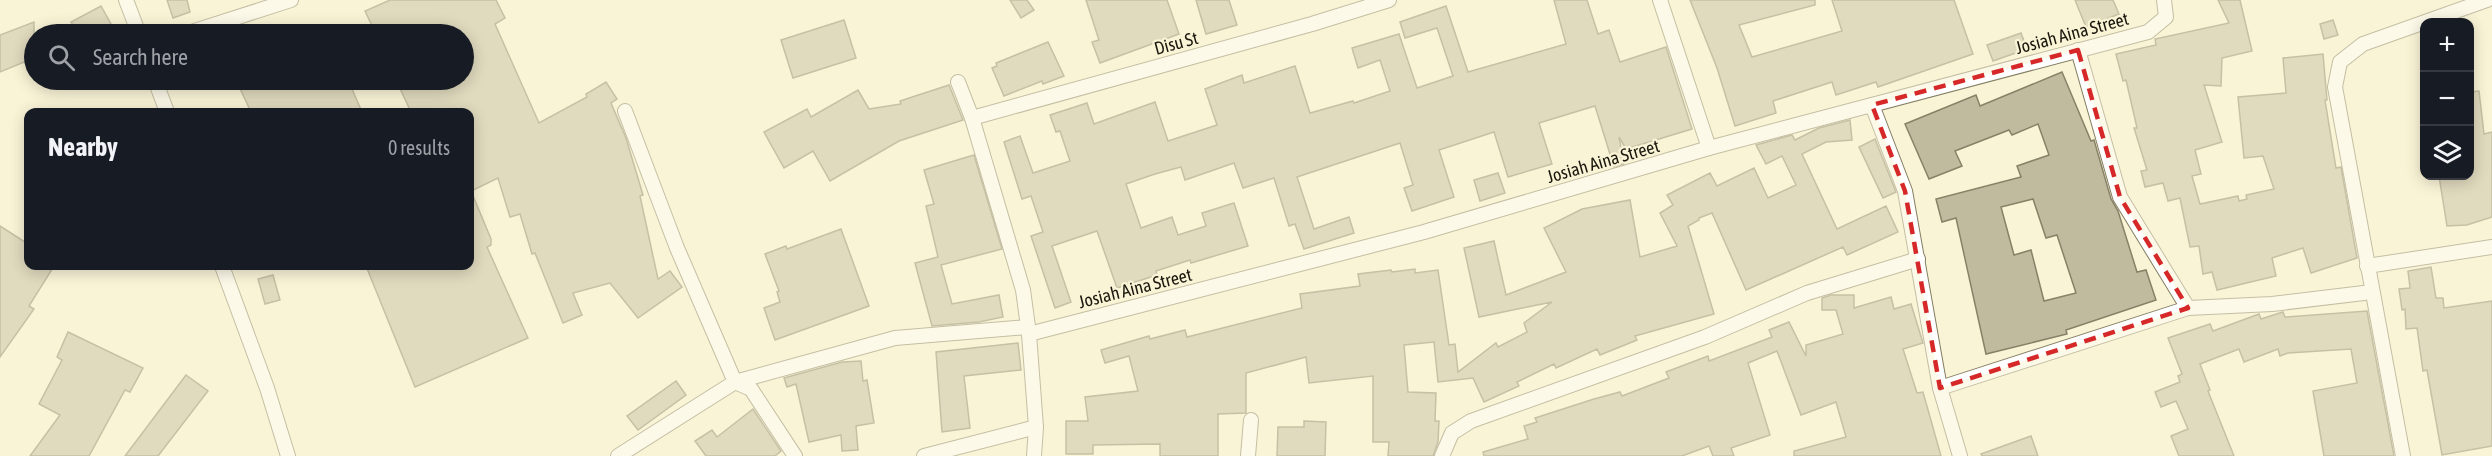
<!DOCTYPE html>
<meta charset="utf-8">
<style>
:root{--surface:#171b24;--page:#20242c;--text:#f1f3f6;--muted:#9ea1a6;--line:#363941}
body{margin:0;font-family:"Asap Condensed",sans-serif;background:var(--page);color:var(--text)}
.controls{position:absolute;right:18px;top:18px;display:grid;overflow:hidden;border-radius:12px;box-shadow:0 3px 15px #0003}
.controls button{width:54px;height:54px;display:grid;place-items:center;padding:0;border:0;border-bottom:2px solid var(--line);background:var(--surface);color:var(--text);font:30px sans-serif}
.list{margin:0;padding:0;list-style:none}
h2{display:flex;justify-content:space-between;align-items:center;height:78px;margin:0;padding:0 24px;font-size:26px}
h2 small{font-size:20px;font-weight:400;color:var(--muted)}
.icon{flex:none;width:33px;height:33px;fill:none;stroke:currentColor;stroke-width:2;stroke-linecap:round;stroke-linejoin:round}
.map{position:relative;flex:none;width:2492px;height:456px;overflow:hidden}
.search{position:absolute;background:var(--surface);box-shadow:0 3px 15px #0003;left:24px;top:24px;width:450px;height:66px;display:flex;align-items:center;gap:15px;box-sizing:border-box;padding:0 21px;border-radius:33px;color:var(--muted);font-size:22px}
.panel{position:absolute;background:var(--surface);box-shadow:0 3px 15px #0003;left:24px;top:108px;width:450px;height:162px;border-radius:12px}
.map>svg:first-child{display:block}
</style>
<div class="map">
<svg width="2492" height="456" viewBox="0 0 2492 456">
<rect width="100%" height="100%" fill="#faf4d7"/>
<g fill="#c0bb9f" stroke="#878267" stroke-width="1.5" fill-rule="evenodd">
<polygon points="167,0 187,0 190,12 173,18"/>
<polygon points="390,0 496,0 505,18 495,24 539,123 587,97 586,94 606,82 617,99 611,103 626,138 643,195 640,196 658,279 670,271 682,287 638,318 610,283 573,293 582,315 563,323 535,253 532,254 520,214 510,217 498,178 471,191 491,239 491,245 487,247 528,338 415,387 366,266 470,266 470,112 411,112 396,80 464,80 464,34 376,34 365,11"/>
<polygon points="1010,0 1027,0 1034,10 1021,18"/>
<polygon points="1086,0 1167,0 1179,34 1100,63 1092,42 1099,40"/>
<polygon points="1196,0 1229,0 1237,25 1206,34"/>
<polygon points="1554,0 1587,0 1598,34 1609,30 1620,62 1666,47 1692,129 1626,149 1619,137 1624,164 1614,167 1595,106 1539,123 1552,164 1508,177 1494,132 1439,150 1454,197 1412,211 1404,188 1413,185 1400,143 1297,177 1314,229 1349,217 1354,233 1304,249 1295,224 1289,226 1274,178 1243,188 1234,163 1185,180 1181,167 1155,174 1126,184 1141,228 1172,217 1178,235 1206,226 1202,213 1234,203 1248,246 1191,263 1190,260 1156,271 1157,275 1117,288 1097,231 1052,246 1071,302 1055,308 1031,236 1043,232 1031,196 1022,199 1004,142 1020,136 1033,173 1070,161 1060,131 1056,132 1050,115 1087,103 1094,124 1155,102 1168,141 1217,125 1205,89 1242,75 1244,83 1295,66 1310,113 1353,101 1354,103 1390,91 1380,60 1358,68 1352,48 1399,34 1417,88 1453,76 1437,28 1405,38 1400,22 1446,6 1468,72 1566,44"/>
<polygon points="1690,0 1815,0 1815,5 1739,25 1752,57 1842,31 1832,0 1954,0 1973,54 1878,87 1876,82 1836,95 1832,82 1773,101 1776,113 1735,126 1717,68"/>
<polygon points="2075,0 2113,0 2119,14 2086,27"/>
<polygon points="2218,0 2240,0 2252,51 2222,58 2221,86 2204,85 2222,142 2195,150 2201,174 2192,176 2200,204 2238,196 2239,201 2247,199 2246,195 2274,189 2263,156 2244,158 2238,97 2286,93 2283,58 2323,54 2327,100 2325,100 2336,168 2341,167 2357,258 2311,273 2303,248 2272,258 2276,276 2217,290 2212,272 2203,274 2199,246 2190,247 2180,198 2168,201 2163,183 2145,187 2141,171 2147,170 2134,128 2137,128 2126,80 2123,81 2116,54 2156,45 2155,39 2229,23"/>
<polygon points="101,6 111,24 92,34 78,34 71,22"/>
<polygon points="844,20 856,58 793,78 781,40"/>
<polygon points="2333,20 2338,35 2324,39 2320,24"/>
<polygon points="34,22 34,58 0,72 0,35"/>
<polygon points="2021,33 2027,49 1993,61 1987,45"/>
<polygon points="1048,42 1064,76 1043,84 1042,81 1004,96 992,68 997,66 996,63"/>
<path d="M2062 72 2091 141 2094 140 2111 199 2118 211 2137 272 2146 270 2156 300 2066 330 2067 334 1986 354 1956 218 1942 222 1936 199 2021 177 2017 166 2049 155 2038 124 2012 135 2009 130 1955 151 1962 166 1929 179 1905 124 1976 95 1980 106ZM2033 199 2046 238 2057 235 2076 293 2044 301 2031 250 2014 255 2001 207Z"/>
<polygon points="236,80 348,80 362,112 251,112"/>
<polygon points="949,85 963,120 899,141 830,181 813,151 784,168 764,132 807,109 811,117 858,90 869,109 901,104 900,101"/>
<polygon points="2479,91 2484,134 2492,132 2492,217 2467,225 2447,226 2439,176 2469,176 2469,92"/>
<polygon points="1850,120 1852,140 1826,142 1802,154 1837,229 1886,206 1898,232 1847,255 1843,247 1746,290 1712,213 1699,218 1699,220 1688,226 1714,314 1635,336 1637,340 1600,355 1597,349 1556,368 1554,364 1517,382 1519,386 1484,402 1473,378 1438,382 1434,342 1404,345 1408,392 1436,393 1435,421 1439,421 1438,442 1433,456 1388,456 1389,442 1373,442 1373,376 1309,383 1306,357 1246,373 1246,413 1218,414 1218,456 1160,456 1160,444 1093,445 1093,454 1066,454 1066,421 1088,421 1085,397 1138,391 1129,356 1105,363 1101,350 1149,336 1150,339 1185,330 1187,337 1302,308 1300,294 1360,286 1358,274 1391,270 1392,272 1415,269 1415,273 1438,270 1449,345 1455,344 1458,372 1496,343 1498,347 1527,332 1524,323 1552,302 1479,317 1464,248 1494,241 1506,295 1566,272 1544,228 1582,209 1630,200 1640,257 1677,246 1660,213 1673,205 1667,195 1710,173 1717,186 1754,168 1768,198 1796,185 1782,156 1766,164 1756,145 1792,135 1795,140 1819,128"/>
<polygon points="1875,139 1896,192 1883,198 1859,147"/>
<polygon points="974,155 1002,249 941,265 952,304 999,295 1003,317 979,322 932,326 915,263 938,257 926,206 934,204 924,170"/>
<polygon points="1498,173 1505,193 1480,201 1474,180"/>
<polygon points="0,226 28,244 28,266 54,266 29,306 34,309 0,357"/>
<polygon points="841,229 869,306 775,340 764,308 780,302 777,292 779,291 765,254 786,246 787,249"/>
<polygon points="2431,267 2436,298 2443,298 2444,308 2492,301 2492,446 2442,455 2427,370 2423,371 2417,328 2406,329 2405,309 2402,310 2399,289 2410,288 2408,271"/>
<polygon points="273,275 280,300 265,304 258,279"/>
<polygon points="1831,295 1854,295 1854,308 1891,297 1894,309 1911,304 1923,343 1903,349 1917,393 1923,392 1941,456 1794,456 1794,451 1846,437 1836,402 1801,415 1777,351 1748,363 1770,435 1731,448 1734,456 1713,456 1709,446 1682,456 1484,456 1483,452 1528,439 1524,426 1537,422 1535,418 1594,399 1620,392 1622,396 1669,378 1666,372 1708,356 1709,361 1772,337 1769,330 1789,322 1806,356 1806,345 1843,334 1836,310 1822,310 1822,298"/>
<polygon points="2367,311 2394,456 2324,456 2313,391 2357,383 2351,349 2288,353 2280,356 2278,349 2244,362 2239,349 2200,364 2210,390 2208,391 2234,456 2179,456 2171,436 2188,429 2176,401 2161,407 2155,392 2180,382 2178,376 2182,374 2168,338 2210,324 2213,331 2259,314 2261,319 2283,312 2285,317"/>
<polygon points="68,332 143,368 130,392 125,390 89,456 30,456 60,415 39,404 62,360 57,357"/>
<polygon points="1018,343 1021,370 964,376 970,428 942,432 936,352"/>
<polygon points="861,361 863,381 867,380 874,423 856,426 858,450 842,451 841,435 809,442 796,384 787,387 784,378 842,362"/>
<polygon points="186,375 208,391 158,456 125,456"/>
<polygon points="676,381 686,395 638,430 627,416"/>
<polygon points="753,409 781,451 775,456 706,456 695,441 712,430 717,437"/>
<polygon points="1304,421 1326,422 1325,456 1277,456 1278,427 1304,427"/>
<polygon points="2031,436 2038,456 1982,456 1981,454"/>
</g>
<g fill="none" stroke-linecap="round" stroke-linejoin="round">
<defs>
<g id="minor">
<polyline points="126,0 139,34"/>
<polyline points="1660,0 1709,148"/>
<polyline points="185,34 291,0"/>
<polyline points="2078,50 2120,197 2188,308"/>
<polyline points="155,80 167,112"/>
<polyline points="958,82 972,118 1023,290 1029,334 1036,427 1034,456"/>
<polyline points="1872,105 1905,191 1940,388 1960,456"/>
<polyline points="625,111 677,248 735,382 751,389 795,456"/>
<polyline points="972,118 1312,24 1389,0"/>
<polyline points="222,266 267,388 288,456"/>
<polyline points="2367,266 2492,247"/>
<polyline points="1029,334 1424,232 1709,148 2148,32 2166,17 2164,0"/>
<polyline points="1940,388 2188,308 2272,304 2372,292"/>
<polyline points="618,456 735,382 895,338 1028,327"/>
<polyline points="924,456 1036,427"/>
<polyline points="1248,456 1251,420"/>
<polyline points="1442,456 1452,433 1471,421 1705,337 1807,293 1918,259"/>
<polyline points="2403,456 2335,87 2340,62 2363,44 2487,0"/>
</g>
</defs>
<use href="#minor" stroke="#837e63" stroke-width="16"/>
<use href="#minor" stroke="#fff" stroke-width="14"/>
</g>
<path d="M0 0H2492V456H0ZM2078 50 2120 197 2188 308 1940 388 1905 191 1872 105Z" fill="#faf4d7" fill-opacity=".55" fill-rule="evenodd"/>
<path fill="none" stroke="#d62828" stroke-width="4.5" stroke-dasharray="12 8" stroke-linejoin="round" d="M2078 50 2120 197 2188 308 1940 388 1905 191 1872 105Z"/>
<g text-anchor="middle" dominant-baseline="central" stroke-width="4.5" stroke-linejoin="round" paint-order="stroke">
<g font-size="18" fill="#1a180e" stroke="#faf4d7">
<text transform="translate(2072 33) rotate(-15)">Josiah Aina Street</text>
<text transform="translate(1176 43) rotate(-15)">Disu St</text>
<text transform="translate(1603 161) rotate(-16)">Josiah Aina Street</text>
<text transform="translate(1135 288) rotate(-14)">Josiah Aina Street</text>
</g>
</g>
</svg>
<div class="controls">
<button>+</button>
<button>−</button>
<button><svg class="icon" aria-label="layers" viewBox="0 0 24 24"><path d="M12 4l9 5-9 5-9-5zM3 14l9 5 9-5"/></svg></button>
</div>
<div class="search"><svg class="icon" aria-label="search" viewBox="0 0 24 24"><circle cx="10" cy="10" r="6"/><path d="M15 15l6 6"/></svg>Search here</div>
<section class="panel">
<h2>Nearby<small>0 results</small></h2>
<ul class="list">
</ul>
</section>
</div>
